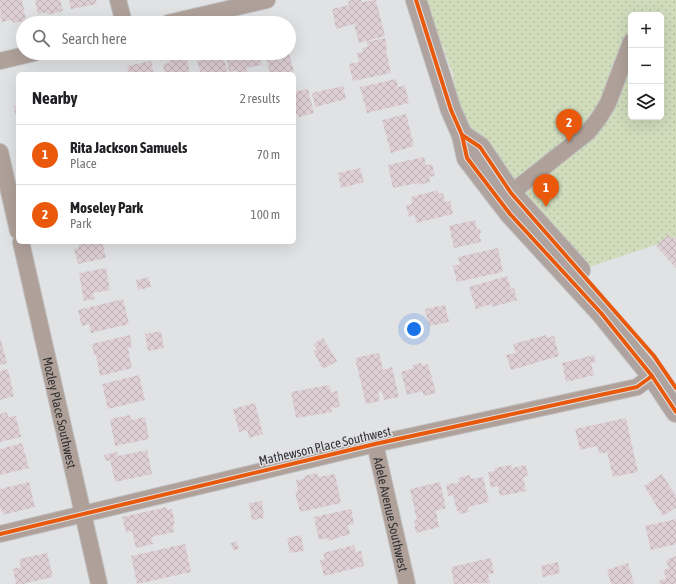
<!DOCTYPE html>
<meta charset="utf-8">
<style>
:root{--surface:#fff;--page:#f6f6f6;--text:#202124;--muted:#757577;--line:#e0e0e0;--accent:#ea580c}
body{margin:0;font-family:"Asap Condensed",sans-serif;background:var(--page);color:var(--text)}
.controls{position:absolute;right:12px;top:12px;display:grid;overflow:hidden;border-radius:6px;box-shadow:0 4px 16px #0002}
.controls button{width:36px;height:36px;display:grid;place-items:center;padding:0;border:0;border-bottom:1px solid var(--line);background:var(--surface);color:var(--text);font:20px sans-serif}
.you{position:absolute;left:414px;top:329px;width:14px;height:14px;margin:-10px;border:3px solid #fff;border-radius:50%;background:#1a73e8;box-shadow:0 0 0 6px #1a73e833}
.badge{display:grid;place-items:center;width:26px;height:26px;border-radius:50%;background:var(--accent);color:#fff;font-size:13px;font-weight:700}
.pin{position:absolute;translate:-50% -33px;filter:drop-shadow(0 1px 2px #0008)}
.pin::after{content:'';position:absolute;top:21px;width:14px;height:12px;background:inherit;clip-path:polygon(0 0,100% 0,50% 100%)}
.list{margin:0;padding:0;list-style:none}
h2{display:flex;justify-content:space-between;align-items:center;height:52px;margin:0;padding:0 16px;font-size:17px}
h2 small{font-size:13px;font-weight:400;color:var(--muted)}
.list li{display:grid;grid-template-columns:26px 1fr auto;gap:12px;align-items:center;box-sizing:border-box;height:60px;padding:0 16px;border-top:1px solid var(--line)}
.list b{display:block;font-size:15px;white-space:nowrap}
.list p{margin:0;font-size:13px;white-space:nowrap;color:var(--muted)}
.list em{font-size:13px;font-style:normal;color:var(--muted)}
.icon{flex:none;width:22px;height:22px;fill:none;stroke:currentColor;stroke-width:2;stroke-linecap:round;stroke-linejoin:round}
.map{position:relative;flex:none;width:676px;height:584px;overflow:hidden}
.search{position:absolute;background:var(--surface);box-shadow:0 4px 16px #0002;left:16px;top:16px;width:280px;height:44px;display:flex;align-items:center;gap:10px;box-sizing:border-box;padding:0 14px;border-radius:22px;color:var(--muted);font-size:15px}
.panel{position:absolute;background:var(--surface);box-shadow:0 4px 16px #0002;left:16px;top:72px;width:280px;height:172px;border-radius:6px}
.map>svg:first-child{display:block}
</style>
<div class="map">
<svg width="676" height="584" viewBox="0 0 676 584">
<defs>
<pattern id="park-dots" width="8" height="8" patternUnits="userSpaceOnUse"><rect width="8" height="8" fill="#d1dcbc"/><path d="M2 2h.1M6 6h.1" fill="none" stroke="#b4bda2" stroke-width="1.8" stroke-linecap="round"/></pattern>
<pattern id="building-cross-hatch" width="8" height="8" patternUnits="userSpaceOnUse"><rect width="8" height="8" fill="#decfd5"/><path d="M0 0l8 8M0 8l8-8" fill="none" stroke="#bfb2b7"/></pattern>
</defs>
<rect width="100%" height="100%" fill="#e1e2e4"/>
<path fill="url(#park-dots)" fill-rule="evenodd" d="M425 0H676V238L589 267 466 168 453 74ZM631 15H661V117H631Z"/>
<g fill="url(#building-cross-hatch)">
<polygon points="0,0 22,0 26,21 13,23 12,20 1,22"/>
<polygon points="35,0 60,0 63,11 47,15 47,12 38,14"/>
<polygon points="69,0 96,0 97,4 71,9"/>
<polygon points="353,0 361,0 361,2 376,0 385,36 359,43 354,24 336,29 332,9 349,5 348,1"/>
<polygon points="385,38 387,50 386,50 391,73 353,81 349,64 359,62 357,53 363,52 362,48 368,47 366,42"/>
<polygon points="180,53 186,53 190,74 165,74 163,64 170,63 168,56"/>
<polygon points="204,53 222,53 228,74 201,74 197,61 203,59 201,54"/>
<polygon points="225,53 259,53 262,65 246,68 248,74 238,74 237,70 229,72"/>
<polygon points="265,53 289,53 294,72 285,74 270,74"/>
<polygon points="151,61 154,74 129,74 127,66"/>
<polygon points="396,79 398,87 405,85 409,103 367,113 360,87"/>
<polygon points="343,86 346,99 315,107 312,93"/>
<polygon points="308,89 314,113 299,117 298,114 294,115 294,92"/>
<polygon points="18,105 18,121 17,121 14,106"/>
<polygon points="406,114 414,146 391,153 382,120"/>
<polygon points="424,157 426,165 432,164 435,176 429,177 430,182 418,185 418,183 393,188 388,165"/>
<polygon points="360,168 364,182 341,188 338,173"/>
<polygon points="438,190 439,194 443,193 445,202 450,201 453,214 416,223 415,215 409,217 406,205 412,204 411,197"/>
<polygon points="475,220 477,230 480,229 481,233 479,233 481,242 454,248 449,226"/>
<polygon points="668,235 673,239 676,237 676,268 656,246"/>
<polygon points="78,242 102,242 106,258 78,264 74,249 79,248"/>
<polygon points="498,248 503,272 457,282 453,266 460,264 458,257"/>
<polygon points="106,268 110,290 93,293 95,299 84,301 79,273"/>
<polygon points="507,276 511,289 514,288 517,300 492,307 491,304 476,309 469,287"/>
<polygon points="149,277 151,287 138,290 136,280"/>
<polygon points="123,299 129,324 91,333 89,324 82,326 78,310"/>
<polygon points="445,305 449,322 429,326 425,309"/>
<polygon points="161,331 164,348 148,351 145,334"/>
<polygon points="130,335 132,347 128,348 132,368 100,376 96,355 94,355 92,344"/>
<polygon points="546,335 547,338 554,336 559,356 511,370 506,355 516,353 513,344"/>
<polygon points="0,337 7,363 0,365"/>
<polygon points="323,338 337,361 323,369 313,351 317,349 313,344"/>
<polygon points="379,353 383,370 392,367 399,397 384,400 382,391 378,392 380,401 366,404 355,358"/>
<polygon points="594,355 596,362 591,363 594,375 566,382 562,363"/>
<polygon points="421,363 422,366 428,364 436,393 424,396 422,391 407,395 401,372 414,368 413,365"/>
<polygon points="8,369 14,396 0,400 0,371"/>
<polygon points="139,375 145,400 108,409 102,384"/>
<polygon points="329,385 331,392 337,391 340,407 331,408 332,412 296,418 291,392"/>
<polygon points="255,403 263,434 249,438 247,430 239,432 233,409"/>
<polygon points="7,412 8,417 16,416 21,437 0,442 0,414"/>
<polygon points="130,415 131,420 145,417 149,439 115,446 110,419"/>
<polygon points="626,418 638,472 613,477 607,452 599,454 597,446 580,450 575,429"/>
<polygon points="22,443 29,468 0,475 0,449"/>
<polygon points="147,450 152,474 115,482 110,460 106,461 104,455 117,452 118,456"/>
<polygon points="511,465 512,468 526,465 528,476 523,477 526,491 500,496 498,486 491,488 488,472 495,471 494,468"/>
<polygon points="317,473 318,477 335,474 341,503 300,512 295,492 298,491 296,480 304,479 304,476"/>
<polygon points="662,474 676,496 676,508 663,516 644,486"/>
<polygon points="470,475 471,479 483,477 489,502 468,507 469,512 460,514 459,511 457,511 453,495 448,496 446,485 459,482 458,478"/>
<polygon points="29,482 35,507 3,515 1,509 0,509 0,489"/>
<polygon points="440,482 446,508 436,511 439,527 416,533 414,521 417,520 410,489"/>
<polygon points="262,501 264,518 252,520 249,503"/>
<polygon points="167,507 167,510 172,509 175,524 173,525 174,532 151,537 153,544 136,548 132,531 126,533 122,517"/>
<polygon points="351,509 354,524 348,525 350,534 328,541 327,538 319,540 314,517"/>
<polygon points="676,519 676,544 651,550 645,526"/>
<polygon points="301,535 304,551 290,553 287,538"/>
<polygon points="237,541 239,549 233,550 231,543"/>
<polygon points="185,544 191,572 137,584 131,556"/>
<polygon points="354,545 356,552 361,551 364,566 324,576 320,560 325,559 323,553"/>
<polygon points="47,553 53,577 22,584 16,584 13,569 21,567 19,559"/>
<polygon points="676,556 676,584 660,584 659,581 666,578 663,570 669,568 666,560"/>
<polygon points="491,558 494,573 488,574 490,583 454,584 451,567"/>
<polygon points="558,562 560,573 543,577 541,566"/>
<polygon points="628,563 634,583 629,584 611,584 607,570"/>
</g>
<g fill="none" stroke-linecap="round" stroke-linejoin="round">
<defs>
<g id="minor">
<polyline points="118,0 124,23"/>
<polyline points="168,23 267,0"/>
<polyline points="0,61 34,53"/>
<polyline points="0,152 18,231"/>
<polyline points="511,193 588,132 599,118 608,103 631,42"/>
<path id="s1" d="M21 242 99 584"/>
<path id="s2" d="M375 444 407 584"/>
<polyline points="0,534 375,444 637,387 652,376"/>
</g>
<g id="major">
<polyline points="416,0 451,110 462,135 467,158 510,214 601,313 652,376 676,412"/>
<polyline points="462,135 480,147 511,193 580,270"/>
</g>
</defs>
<use href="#minor" stroke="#bfbfc0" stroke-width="18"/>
<use href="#major" stroke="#bfbfc0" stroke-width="22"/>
<use href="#minor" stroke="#afa199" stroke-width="16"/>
<use href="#major" stroke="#aea39e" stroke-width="20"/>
<defs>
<g id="cycleway">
<polyline points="416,0 451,110 462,135 467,158 510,214 601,313 652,376 676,412"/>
<polyline points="462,135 480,147 511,193 654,356 676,388"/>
<polyline points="0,534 375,444 637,387 652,376"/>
</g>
</defs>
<use href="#cycleway" stroke="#e0e1e5" stroke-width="6"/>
<use href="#cycleway" stroke="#e8590c" stroke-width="4"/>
</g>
<g text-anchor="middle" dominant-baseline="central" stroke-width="3" stroke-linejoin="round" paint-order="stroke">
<g font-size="13" fill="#333335" stroke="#e0e1e5">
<text stroke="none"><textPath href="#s1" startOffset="175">Mozley Place Southwest</textPath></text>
<text transform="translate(325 446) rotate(-13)">Mathewson Place Southwest</text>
<text stroke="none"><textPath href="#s2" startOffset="72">Adele Avenue Southwest</textPath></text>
</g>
</g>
</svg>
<div class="controls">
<button>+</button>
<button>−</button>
<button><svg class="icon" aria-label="layers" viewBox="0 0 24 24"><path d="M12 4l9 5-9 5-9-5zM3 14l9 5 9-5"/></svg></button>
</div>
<div class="you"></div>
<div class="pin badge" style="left:546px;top:207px">1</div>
<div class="pin badge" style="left:569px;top:142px">2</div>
<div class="search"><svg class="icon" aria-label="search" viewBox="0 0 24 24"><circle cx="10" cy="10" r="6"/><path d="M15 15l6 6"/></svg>Search here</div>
<section class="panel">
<h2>Nearby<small>2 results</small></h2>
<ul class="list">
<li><span class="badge">1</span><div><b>Rita Jackson Samuels</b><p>Place</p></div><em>70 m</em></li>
<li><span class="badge">2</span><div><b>Moseley Park</b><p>Park</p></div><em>100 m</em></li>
</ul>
</section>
</div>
